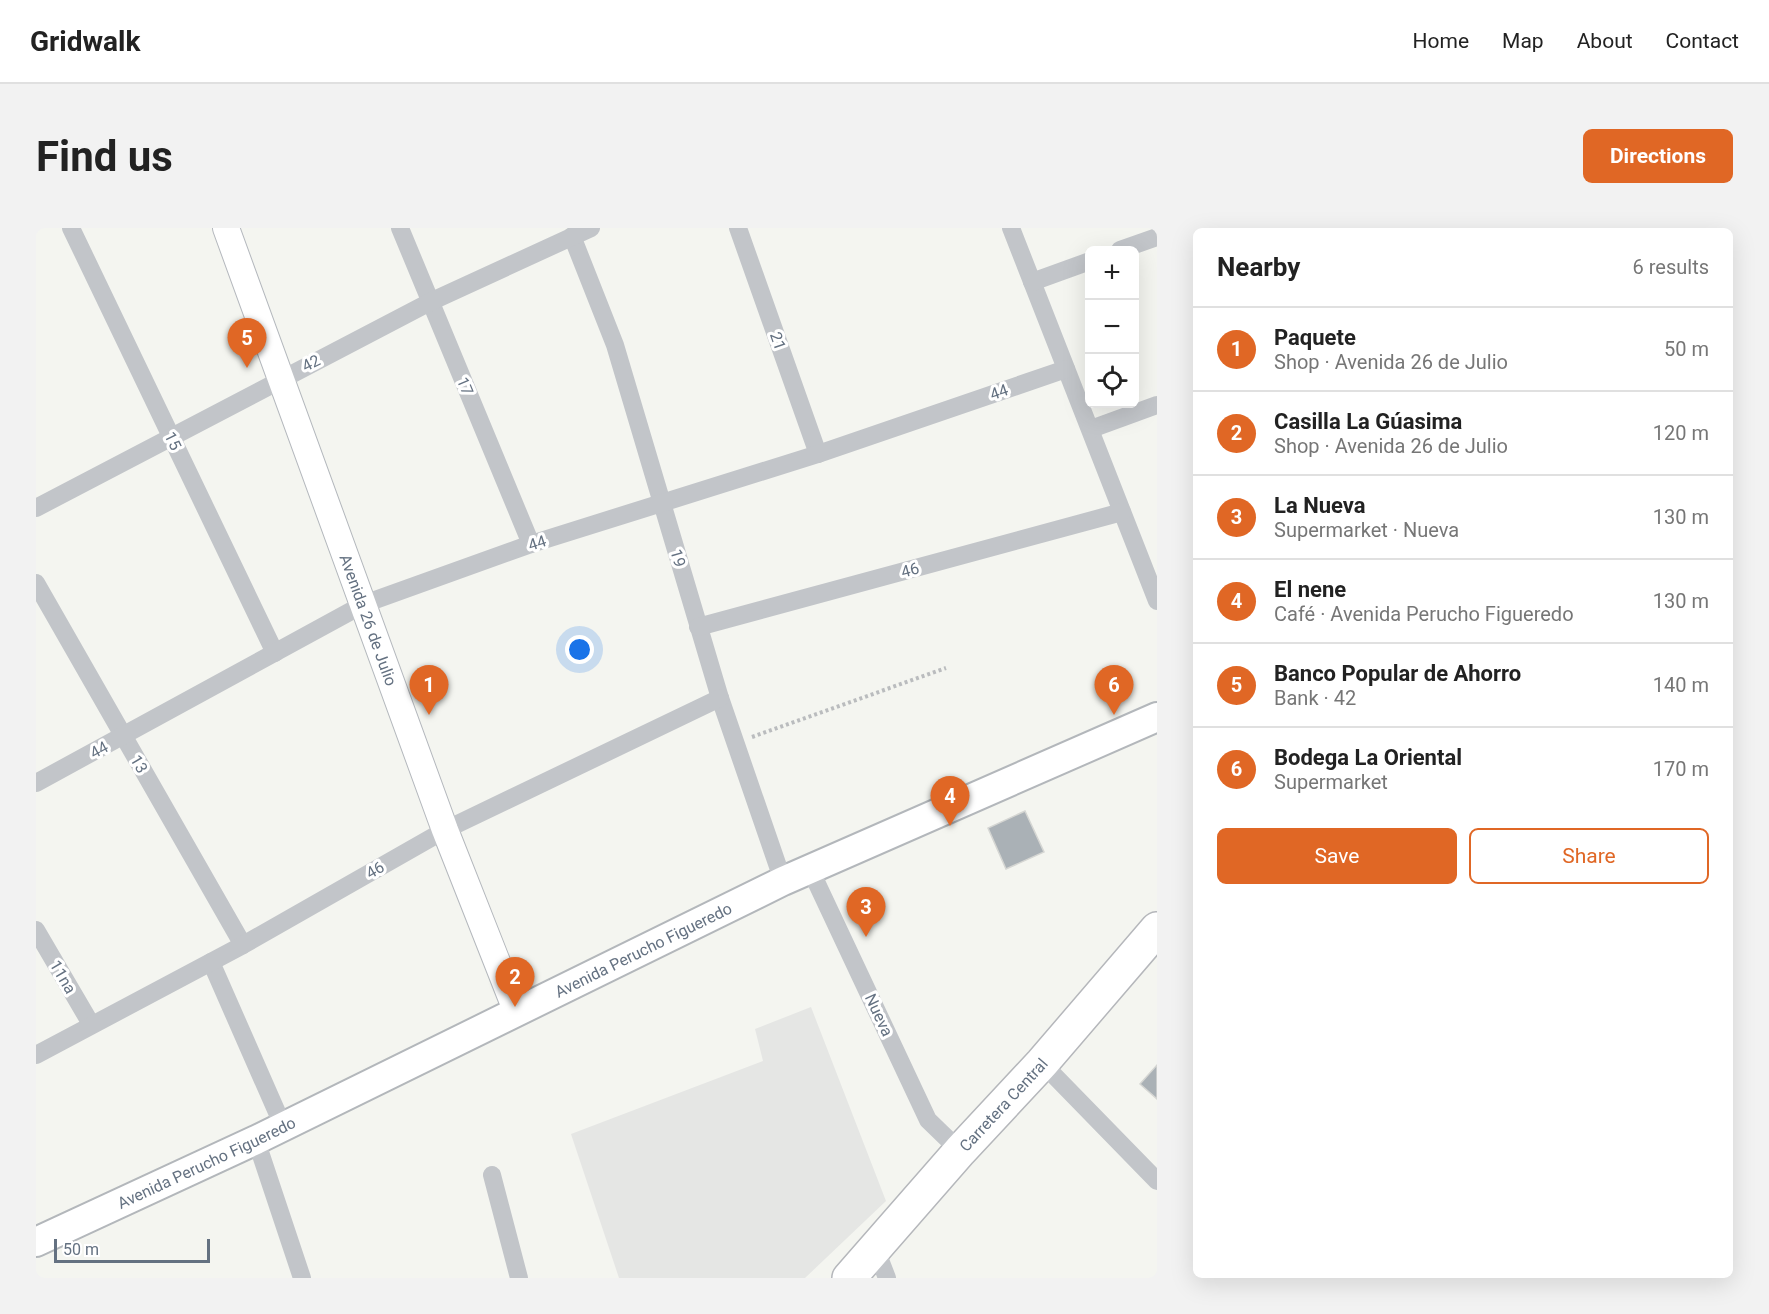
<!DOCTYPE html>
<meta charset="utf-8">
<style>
:root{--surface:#fff;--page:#f2f2f2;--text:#222;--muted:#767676;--line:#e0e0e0;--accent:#e06725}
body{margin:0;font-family:Roboto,sans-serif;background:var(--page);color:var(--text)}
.controls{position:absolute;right:18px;top:18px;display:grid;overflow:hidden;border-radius:9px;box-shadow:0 6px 24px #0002}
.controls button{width:54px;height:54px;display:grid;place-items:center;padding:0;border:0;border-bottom:2px solid var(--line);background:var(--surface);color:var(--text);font:30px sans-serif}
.scale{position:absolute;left:18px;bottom:15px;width:156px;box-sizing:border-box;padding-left:6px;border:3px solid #647181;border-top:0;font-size:16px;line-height:21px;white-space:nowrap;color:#647181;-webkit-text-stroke:4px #fff;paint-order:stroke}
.you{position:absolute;left:544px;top:422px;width:21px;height:21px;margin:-15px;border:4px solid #fff;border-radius:50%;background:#1a73e8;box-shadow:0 0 0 9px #1a73e833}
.badge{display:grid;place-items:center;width:39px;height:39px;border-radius:50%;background:var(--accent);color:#fff;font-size:20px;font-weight:700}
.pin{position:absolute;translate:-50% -50px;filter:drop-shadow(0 2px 3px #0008)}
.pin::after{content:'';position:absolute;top:32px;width:21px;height:18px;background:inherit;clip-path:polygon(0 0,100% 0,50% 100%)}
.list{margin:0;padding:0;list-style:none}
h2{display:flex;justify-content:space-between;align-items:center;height:78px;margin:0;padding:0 24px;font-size:26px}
h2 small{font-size:20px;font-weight:400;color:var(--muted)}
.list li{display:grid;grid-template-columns:39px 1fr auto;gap:18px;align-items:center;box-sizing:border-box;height:84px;padding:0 24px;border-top:2px solid var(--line)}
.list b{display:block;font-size:22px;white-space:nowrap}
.list p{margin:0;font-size:20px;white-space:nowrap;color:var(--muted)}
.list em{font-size:20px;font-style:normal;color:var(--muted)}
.actions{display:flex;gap:12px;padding:18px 24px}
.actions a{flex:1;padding:14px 0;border:2px solid var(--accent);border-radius:9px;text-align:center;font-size:21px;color:var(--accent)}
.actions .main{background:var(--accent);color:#fff}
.icon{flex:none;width:33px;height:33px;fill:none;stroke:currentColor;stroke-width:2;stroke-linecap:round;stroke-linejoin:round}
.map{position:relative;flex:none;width:1121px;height:1050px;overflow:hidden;border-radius:9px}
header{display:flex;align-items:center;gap:36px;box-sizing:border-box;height:84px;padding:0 30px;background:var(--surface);border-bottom:2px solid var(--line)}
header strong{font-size:28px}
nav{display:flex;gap:33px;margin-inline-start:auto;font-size:21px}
.intro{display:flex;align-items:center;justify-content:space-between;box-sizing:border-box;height:144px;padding:0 36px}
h1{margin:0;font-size:42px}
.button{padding:15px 27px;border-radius:9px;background:var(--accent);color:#fff;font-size:21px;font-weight:700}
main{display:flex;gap:36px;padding:0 36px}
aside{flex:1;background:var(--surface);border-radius:9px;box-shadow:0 6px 24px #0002}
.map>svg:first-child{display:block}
</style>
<header>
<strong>Gridwalk</strong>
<nav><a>Home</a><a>Map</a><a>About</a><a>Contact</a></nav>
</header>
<div class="intro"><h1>Find us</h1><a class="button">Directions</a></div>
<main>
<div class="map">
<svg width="1121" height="1050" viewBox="0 0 1121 1050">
<rect width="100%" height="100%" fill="#f4f5f0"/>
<polygon fill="#e5e6e4" points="775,779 850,973 769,1050 583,1050 535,906 727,833 719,801"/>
<g fill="#aab1b6" stroke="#d5d6d3" stroke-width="1.5">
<polygon points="989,583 1008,624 970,641 952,600"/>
<polygon points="1121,837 1121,871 1104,856"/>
</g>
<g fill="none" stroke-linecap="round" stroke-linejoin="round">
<defs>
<g id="secondary">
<path id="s1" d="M190 0 409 602 480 782"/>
</g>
<g id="primary">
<path id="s2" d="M0 1014 220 912 747 653 1121 489"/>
</g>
<g id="highway">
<path id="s3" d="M813 1050 924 923 1006 835 1121 701"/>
</g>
</defs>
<use href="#secondary" stroke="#b4b8bd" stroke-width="28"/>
<use href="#primary" stroke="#b3b7bb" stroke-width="32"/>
<use href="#highway" stroke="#b5b7bb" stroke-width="36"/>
<polyline stroke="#babcbe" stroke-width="4" stroke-dasharray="3 3" stroke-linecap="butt" points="716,509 910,440"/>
<g stroke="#c2c5c9" stroke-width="18">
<polyline points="35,0 239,425"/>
<polyline points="364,0 495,316"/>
<polyline points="702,0 782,226"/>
<polyline points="975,0 1121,373"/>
<polyline points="536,8 579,117 684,470 747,653"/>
<polyline points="1084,22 1121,9"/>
<polyline points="996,54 1054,33"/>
<polyline points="1055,201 1121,177"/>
<polyline points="0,280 394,74 555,0"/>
<polyline points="0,355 207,717"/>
<polyline points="662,399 1086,284"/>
<polyline points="0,555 328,376 495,316 782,226 1030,141"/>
<polyline points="775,643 892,892 924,923"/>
<polyline points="0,702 55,796"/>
<polyline points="175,734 247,898"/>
<polyline points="0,827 207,717 409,602 684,470"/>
<polyline points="1006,835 1121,953"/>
<polyline points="220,912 266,1050"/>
<polyline points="456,947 483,1050"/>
<polyline points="839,1019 851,1050"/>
</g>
<use href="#secondary" stroke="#fff" stroke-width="26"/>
<use href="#primary" stroke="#fff" stroke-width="28"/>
<use href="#highway" stroke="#fff" stroke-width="33"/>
</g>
<g text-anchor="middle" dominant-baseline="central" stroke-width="6" stroke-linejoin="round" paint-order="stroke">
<g font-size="16" fill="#647181" stroke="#fff">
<text transform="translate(742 113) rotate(71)">21</text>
<text transform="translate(275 135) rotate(-27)">42</text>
<text transform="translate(429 158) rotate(67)">17</text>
<text transform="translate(963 164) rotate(-19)">44</text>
<text transform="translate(137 213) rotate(64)">15</text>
<text transform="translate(501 315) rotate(-18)">44</text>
<text transform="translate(642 330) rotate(74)">19</text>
<text transform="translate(874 342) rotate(-15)">46</text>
<text stroke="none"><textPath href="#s1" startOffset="417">Avenida 26 de Julio</textPath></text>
<text transform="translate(63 522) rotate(-28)">44</text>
<text transform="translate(103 536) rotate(60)">13</text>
<text transform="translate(339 642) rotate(-30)">46</text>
<text stroke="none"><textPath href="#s2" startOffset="674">Avenida Perucho Figueredo</textPath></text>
<text transform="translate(27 749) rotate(60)">11na</text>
<text transform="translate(843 787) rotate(65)">Nueva</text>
<text stroke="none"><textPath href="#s3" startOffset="232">Carretera Central</textPath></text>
<text stroke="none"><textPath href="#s2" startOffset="188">Avenida Perucho Figueredo</textPath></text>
</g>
</g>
</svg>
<div class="controls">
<button>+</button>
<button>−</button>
<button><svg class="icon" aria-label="locate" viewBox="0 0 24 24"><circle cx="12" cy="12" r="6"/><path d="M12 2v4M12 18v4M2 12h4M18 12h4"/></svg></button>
</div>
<div class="scale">50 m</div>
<div class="you"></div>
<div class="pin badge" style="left:393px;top:487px">1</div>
<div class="pin badge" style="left:479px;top:779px">2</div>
<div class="pin badge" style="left:830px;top:709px">3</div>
<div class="pin badge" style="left:914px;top:598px">4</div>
<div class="pin badge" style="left:211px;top:140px">5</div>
<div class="pin badge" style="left:1078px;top:487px">6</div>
</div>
<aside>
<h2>Nearby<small>6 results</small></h2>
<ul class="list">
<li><span class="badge">1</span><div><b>Paquete</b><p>Shop · Avenida 26 de Julio</p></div><em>50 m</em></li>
<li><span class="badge">2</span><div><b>Casilla La Gúasima</b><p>Shop · Avenida 26 de Julio</p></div><em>120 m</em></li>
<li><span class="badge">3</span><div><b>La Nueva</b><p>Supermarket · Nueva</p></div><em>130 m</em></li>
<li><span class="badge">4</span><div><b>El nene</b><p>Café · Avenida Perucho Figueredo</p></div><em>130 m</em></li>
<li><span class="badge">5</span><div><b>Banco Popular de Ahorro</b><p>Bank · 42</p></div><em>140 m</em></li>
<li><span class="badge">6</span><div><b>Bodega La Oriental</b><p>Supermarket</p></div><em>170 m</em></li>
</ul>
<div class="actions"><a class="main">Save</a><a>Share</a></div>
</aside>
</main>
